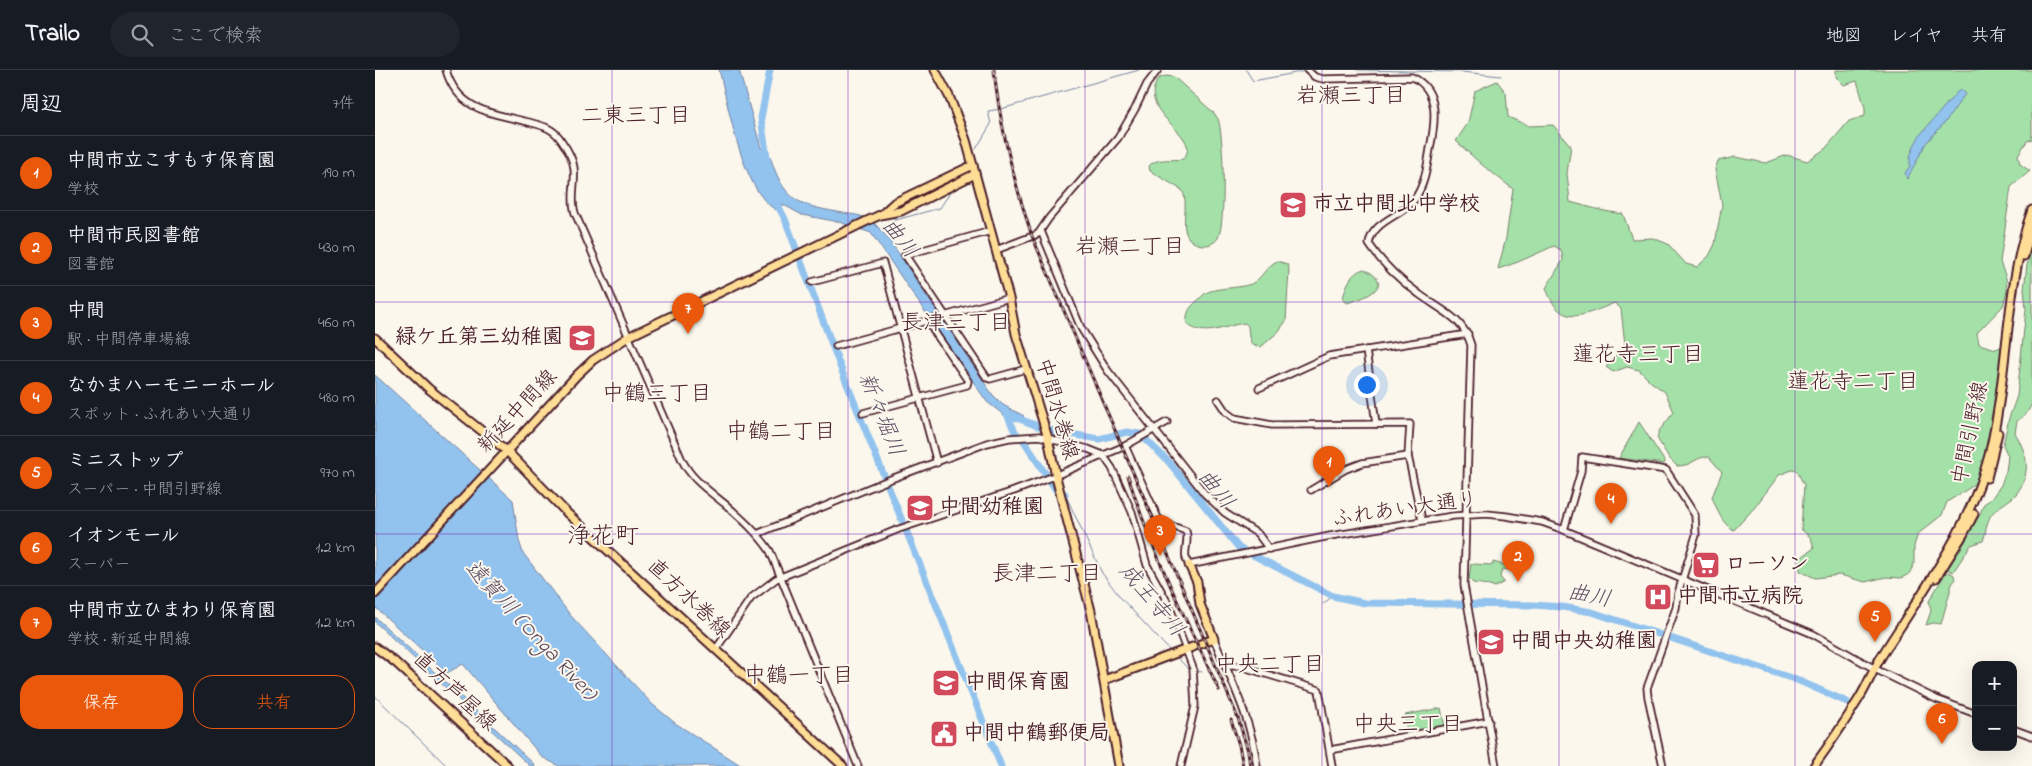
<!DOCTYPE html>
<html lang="ja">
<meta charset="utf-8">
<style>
:root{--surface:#171b24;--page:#20242c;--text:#f1f3f6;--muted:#9ea1a6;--line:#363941;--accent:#ea580c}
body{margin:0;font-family:"Indie Flower","Klee One",sans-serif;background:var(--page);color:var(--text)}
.controls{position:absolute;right:15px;bottom:15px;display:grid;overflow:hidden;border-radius:10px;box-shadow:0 5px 20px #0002}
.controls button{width:45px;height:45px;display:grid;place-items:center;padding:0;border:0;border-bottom:1px solid var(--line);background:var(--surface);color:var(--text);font:25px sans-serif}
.you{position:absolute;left:991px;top:314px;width:18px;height:18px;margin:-12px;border:4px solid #fff;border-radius:50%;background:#1a73e8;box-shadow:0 0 0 8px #1a73e833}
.badge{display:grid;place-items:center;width:32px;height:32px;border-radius:50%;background:var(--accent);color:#fff;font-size:16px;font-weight:700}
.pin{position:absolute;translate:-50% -41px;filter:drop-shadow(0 1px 2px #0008)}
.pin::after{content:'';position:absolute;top:26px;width:18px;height:15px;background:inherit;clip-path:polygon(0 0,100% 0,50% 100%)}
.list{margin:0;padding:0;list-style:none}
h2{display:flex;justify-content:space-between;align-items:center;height:65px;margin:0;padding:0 20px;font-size:21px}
h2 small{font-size:16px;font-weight:400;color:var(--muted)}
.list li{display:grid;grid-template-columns:32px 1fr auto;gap:15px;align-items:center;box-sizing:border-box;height:75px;padding:0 20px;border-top:1px solid var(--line)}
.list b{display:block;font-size:19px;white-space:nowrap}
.list p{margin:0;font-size:16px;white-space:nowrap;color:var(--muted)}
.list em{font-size:16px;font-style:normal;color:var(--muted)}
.actions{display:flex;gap:10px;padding:15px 20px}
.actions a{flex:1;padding:11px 0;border:1px solid var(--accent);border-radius:20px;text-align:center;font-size:18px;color:var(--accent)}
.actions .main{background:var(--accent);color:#fff}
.icon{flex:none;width:28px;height:28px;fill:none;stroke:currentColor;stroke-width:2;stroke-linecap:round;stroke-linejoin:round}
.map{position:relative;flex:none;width:1657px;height:696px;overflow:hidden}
header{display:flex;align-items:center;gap:30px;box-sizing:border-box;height:70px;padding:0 25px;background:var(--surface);border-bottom:1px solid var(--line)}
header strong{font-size:24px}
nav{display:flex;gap:28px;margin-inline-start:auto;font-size:18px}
.search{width:350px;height:45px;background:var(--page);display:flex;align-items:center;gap:12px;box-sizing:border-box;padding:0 18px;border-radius:28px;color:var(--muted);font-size:19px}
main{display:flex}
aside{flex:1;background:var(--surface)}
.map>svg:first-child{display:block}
</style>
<header>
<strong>Trailo</strong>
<div class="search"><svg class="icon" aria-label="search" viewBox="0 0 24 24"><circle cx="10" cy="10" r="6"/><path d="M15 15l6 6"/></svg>ここで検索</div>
<nav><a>地図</a><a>レイヤ</a><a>共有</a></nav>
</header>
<main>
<aside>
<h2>周辺<small>7件</small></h2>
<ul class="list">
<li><span class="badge">1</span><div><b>中間市立こすもす保育園</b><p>学校</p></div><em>190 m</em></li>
<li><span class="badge">2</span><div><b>中間市民図書館</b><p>図書館</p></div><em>430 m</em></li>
<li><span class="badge">3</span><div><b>中間</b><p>駅 · 中間停車場線</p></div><em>460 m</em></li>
<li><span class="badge">4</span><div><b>なかまハーモニーホール</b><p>スポット · ふれあい大通り</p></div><em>480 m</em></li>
<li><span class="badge">5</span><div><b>ミニストップ</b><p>スーパー · 中間引野線</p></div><em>970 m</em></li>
<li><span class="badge">6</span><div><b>イオンモール</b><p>スーパー</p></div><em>1.2 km</em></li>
<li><span class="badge">7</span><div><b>中間市立ひまわり保育園</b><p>学校 · 新延中間線</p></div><em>1.2 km</em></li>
</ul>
<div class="actions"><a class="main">保存</a><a>共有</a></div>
</aside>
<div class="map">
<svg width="1657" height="696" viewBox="0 0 1657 696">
<rect width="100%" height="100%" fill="#fbf7ec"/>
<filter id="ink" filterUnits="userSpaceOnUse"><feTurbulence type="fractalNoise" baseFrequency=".02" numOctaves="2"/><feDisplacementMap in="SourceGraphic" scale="10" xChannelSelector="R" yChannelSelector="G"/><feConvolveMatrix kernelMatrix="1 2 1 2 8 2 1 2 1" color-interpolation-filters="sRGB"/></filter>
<g filter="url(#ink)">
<g fill="#a3e1a8" stroke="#76806a">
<path d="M1461 0H1657V69L1652 71 1643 85 1645 94 1655 101 1636 117 1625 192 1631 208 1632 220 1628 236 1602 263 1604 274 1621 279 1628 276 1613 368 1605 406 1596 417 1572 432 1567 445 1543 464 1539 476V494L1534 504 1526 508 1511 507 1490 512 1465 505 1440 508 1425 501 1424 489 1439 478 1436 468 1426 459 1429 415 1422 401 1417 400 1404 405 1380 437 1359 460C1347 455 1342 439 1337 427L1347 402 1334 387C1320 386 1319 396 1302 396L1294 388 1282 368 1284 361 1299 342 1290 322 1276 312 1264 300 1252 297 1238 302 1231 297 1250 275 1246 239 1240 233C1208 245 1186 260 1171 218L1188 190 1186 180 1179 176 1143 192 1123 199 1131 168 1138 119 1106 94 1081 71 1093 53 1100 21 1122 11 1131 23 1133 47 1154 56 1178 55 1196 76 1192 103 1195 132 1229 141 1248 144 1257 169 1278 168 1293 174 1311 194 1322 197 1334 186 1340 174 1347 135 1340 99 1343 91 1360 87 1391 93 1412 85 1432 91 1450 79 1474 51 1490 46V38L1482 11 1469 15 1461 7Z"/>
<path d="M791 6 799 7 839 43C840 45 842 47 843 49 849 64 851 154 843 168 840 173 833 176 827 175 797 170 817 137 807 120L775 101 774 96C781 87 797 91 808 89 831 65 758 44 784 8Z"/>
<path d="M1657 179V334L1652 343 1642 351 1640 363C1652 383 1657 402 1642 423 1635 432 1622 436 1616 445 1611 453 1611 463 1608 471L1596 475 1578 502 1572 499 1604 446 1609 434 1616 429 1626 415 1631 401 1633 386 1628 375 1634 348 1642 326 1651 239 1649 219 1652 195Z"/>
<path d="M902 191 912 194 914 199 911 251 903 262 886 277 877 275 874 267 873 256 870 253C851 255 829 269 812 254 811 243 814 238 822 231 825 228 828 225 831 223 841 217 863 219 876 214 887 209 891 196 902 191Z"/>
<path d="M989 199C1022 215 991 228 972 233L968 229C970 217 976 202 989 199Z"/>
<polygon points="1264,352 1290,392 1289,394 1244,388"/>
<polygon points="1118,492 1133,496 1136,500 1127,499 1125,507 1129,512 1120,517 1115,515 1098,513 1094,509 1096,494 1118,495"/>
<polygon points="1574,502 1579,505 1580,510 1577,514 1566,554 1558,553 1551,555 1556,541 1554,531 1570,504"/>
<polygon points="1066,638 1070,657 1032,664 1030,645"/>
</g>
<g fill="#92c3ee" stroke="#7581a0">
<path d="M344 0H364L386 78 393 80C409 133 421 135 474 144 484 145 493 147 501 155 519 173 531 196 545 216 569 252 593 288 617 324L628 335 649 346 644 351 640 349 638 352 612 332 496 163 464 152 427 145 407 134 401 140C367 121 354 37 344 0Z"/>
<polygon points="1586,20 1590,24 1571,51 1551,73 1532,109 1530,103 1535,96 1535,87 1539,76 1545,65 1582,22"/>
<polygon points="0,305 138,430 144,471 148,483 196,546 277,634 300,653 367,696 184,696 167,687 88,594 72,603 0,537"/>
<polygon points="0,547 161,696 155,696 0,552"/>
</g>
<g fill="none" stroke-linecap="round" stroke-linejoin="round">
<g stroke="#7581a0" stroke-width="1">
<polyline points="871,0 878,11 931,1"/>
<polyline points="982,0 1087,2 1126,6"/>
<polyline points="601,79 616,54 613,41 626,39 764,0"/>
<polyline points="513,152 565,138 576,121"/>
<polyline points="690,424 727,503 745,527 795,581"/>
<polyline points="948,534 958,526"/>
<polyline points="800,586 815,600"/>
<polyline points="819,600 827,602"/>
<polyline points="0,626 72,696"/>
</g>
<g stroke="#92c3ee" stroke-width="7">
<polyline points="392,88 386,48 395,0"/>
<polyline points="400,130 410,149 468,304 626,696"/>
<polyline points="632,344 640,362 649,371 681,420 690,424"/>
<polyline points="637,346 673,360 724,369 752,362 765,364 793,391 864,478 958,526 990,533 1158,535 1187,537 1217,542 1422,610 1472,632"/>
</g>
<defs>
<g id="minor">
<path d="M71 0C83 42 119 43 157 53 169 56 179 59 186 70 191 77 198 89 199 98 201 113 195 128 200 143L307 390C317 410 333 420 350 434 366 448 383 463 395 481L483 696"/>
<path d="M932 0 940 7 948 9 1037 7C1066 20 1060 54 1055 79 1052 97 1050 115 1039 130 1026 147 997 151 994 174 1006 192 1026 211 1044 224 1065 240 1088 247 1096 275L1089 515 1121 696"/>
<polyline points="616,161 530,185 612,308 615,309 651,299"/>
<polyline points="666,161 706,258 733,301 830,424 850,443 883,464 894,479"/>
<polyline points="621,180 663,164 674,148 743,68 760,39 772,14 783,0"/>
<polyline points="437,212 508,193 562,393"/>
<polyline points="461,276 634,228"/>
<polyline points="991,280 1001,354"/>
<polyline points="884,318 954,286 1093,264"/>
<polyline points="843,330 851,342 859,348 897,355 1035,354 1033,386 1047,450"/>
<polyline points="488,343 592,315 593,311 552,251"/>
<path d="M750 376 783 448 789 453 811 461C815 473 806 484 814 495L955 466 1078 446 1112 444 1131 446 1167 452 1189 460 1438 564 1500 599 1561 629 1601 644"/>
<polyline points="936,420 971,399 987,393 1033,386"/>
<polyline points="1189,460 1206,401 1207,387 1291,400 1320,445 1321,465 1303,523 1301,538 1272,618 1273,627 1288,696"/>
<polyline points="382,464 516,409 612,373 634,368 664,366 713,379 728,385 737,398 757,442 772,495 794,535 818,598 820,636 806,696"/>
<path d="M839 569C856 610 877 651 882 696"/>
<polyline points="341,579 376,528 401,509 524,459 639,421 682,405 750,376 792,352"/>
<polyline points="850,596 865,596 944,620 957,696"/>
<polyline points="1638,659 1657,666"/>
<polyline points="955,680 1114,651"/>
</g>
<g id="major">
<polyline points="560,0 574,26 591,70 634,228 641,264 673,368 682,411 716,541 744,696"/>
<polyline points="506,145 519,133 598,95"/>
<polyline points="1649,186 1657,155"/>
<polyline points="0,268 54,319 132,381 192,443 468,696"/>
<polyline points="1612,408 1623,363"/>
<polyline points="1561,508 1588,465 1599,444"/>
<polyline points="0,524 202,305 218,290 253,267 494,150 505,145 526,141 600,104"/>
<polyline points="0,577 20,592 133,696"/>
<polyline points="729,610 839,569 825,534 822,512 814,495"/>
<path d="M1439 696C1455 674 1471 650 1485 627 1493 614 1498 600 1506 587 1546 523 1595 459 1614 385 1634 305 1629 219 1657 140"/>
</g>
</defs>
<use href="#minor" stroke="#4a1f2b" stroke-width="9"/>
<use href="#major" stroke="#4a1f2b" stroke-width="11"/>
<use href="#minor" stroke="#fbf7ec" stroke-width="5.5"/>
<use href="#major" stroke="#fedd96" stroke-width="7"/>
<defs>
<g id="rail">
<path d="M619 0C625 57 639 112 657 166L863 648 873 681 875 696"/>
<path d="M753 406C776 480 811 550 844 620"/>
<polyline points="856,650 864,675 868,696"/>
</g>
</defs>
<use href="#rail" stroke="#4a1f2b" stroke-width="3"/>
<use href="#rail" stroke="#fbf7ec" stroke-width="1" stroke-dasharray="4" stroke-linecap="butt"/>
</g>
</g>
<path fill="none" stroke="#7b2cbf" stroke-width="1" stroke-opacity="0.55" d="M237 0V696M473 0V696M710 0V696M947 0V696M1184 0V696M1420 0V696M0 232H1657M0 464H1657"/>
<defs>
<symbol id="school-square" viewBox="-11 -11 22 22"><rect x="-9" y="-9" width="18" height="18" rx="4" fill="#d1495b" stroke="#fbf7ec"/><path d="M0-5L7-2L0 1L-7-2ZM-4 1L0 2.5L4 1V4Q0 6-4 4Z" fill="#fff"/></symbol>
<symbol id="supermarket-square" viewBox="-11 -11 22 22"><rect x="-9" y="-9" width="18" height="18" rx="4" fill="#d1495b" stroke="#fbf7ec"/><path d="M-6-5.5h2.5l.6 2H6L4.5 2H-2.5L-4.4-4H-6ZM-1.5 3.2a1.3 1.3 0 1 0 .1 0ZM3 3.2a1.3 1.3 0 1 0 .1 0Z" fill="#fff"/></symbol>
<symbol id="hospital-square" viewBox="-11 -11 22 22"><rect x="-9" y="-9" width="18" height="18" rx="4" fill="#d1495b" stroke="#fbf7ec"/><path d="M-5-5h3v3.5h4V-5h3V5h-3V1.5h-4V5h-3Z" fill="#fff"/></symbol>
<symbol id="civic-square" viewBox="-11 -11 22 22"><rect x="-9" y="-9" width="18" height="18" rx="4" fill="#d1495b" stroke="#fbf7ec"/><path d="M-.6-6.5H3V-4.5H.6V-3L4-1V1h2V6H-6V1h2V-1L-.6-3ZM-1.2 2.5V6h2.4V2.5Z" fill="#fff"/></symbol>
</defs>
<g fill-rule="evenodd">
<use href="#school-square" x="902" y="119" width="32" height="32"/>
<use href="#school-square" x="191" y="252" width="32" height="32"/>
<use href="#school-square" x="529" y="422" width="32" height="32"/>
<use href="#supermarket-square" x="1315" y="479" width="32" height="32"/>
<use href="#hospital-square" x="1267" y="511" width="32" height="32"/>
<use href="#school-square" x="1100" y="556" width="32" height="32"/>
<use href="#school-square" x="555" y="597" width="32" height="32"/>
<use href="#civic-square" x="553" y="648" width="32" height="32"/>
</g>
<g text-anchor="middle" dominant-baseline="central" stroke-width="4" stroke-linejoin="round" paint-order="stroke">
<g font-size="21" font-weight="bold" fill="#4a1f2b" stroke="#fbf7ec" text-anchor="start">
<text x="937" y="135">市立中間北中学校</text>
<text x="188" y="268" text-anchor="end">緑ケ丘第三幼稚園</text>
<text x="564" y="438">中間幼稚園</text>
<text x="1350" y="495">ローソン</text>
<text x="1302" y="527">中間市立病院</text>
<text x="1135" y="572">中間中央幼稚園</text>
<text x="590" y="613">中間保育園</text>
<text x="588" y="664">中間中鶴郵便局</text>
</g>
<g font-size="21" fill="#4a1f2b" stroke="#fbf7ec">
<text transform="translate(681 339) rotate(74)">中間水巻線</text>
<text transform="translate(143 342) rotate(-47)">新延中間線</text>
<text transform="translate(1596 363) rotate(-78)">中間引野線</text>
<text transform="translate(1030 440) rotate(-8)">ふれあい大通り</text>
<text transform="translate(313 529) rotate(43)">直方水巻線</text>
<text transform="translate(79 622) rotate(43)">直方芦屋線</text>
</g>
<g font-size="22" fill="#4a1f2b" stroke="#fbf7ec">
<text x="976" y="27">岩瀬三丁目</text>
<text x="261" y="47">二東三丁目</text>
<text x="755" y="178">岩瀬二丁目</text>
<text x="581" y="254">長津三丁目</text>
<text x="1263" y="286">蓮花寺三丁目</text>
<text x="1478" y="313">蓮花寺二丁目</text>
<text x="282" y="325">中鶴三丁目</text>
<text x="406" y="363">中鶴二丁目</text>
<text x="672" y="505">長津二丁目</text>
<text x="895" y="596">中央二丁目</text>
<text x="424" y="607">中鶴一丁目</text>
<text x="1033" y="656">中央三丁目</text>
</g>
<g font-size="22" font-style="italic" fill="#605066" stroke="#fbf7ec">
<text transform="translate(524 169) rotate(51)">曲川</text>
<text transform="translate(505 345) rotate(68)">新々堀川</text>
<text transform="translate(840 420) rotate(51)">曲川</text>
<text transform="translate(1214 527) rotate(11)">曲川</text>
<text transform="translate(776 531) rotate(50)">成王寺川</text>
<text transform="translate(155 561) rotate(47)">遠賀川 (Onga River)</text>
</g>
<g font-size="24" fill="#4a1f2b" stroke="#fbf7ec">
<text x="228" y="467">浄花町</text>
</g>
</g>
</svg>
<div class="controls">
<button>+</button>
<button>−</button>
</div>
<div class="you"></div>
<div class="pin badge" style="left:954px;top:417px">1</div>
<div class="pin badge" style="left:1143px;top:512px">2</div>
<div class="pin badge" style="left:785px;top:486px">3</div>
<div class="pin badge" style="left:1236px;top:454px">4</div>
<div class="pin badge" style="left:1500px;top:572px">5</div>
<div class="pin badge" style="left:1567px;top:674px">6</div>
<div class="pin badge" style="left:313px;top:264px">7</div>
</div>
</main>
